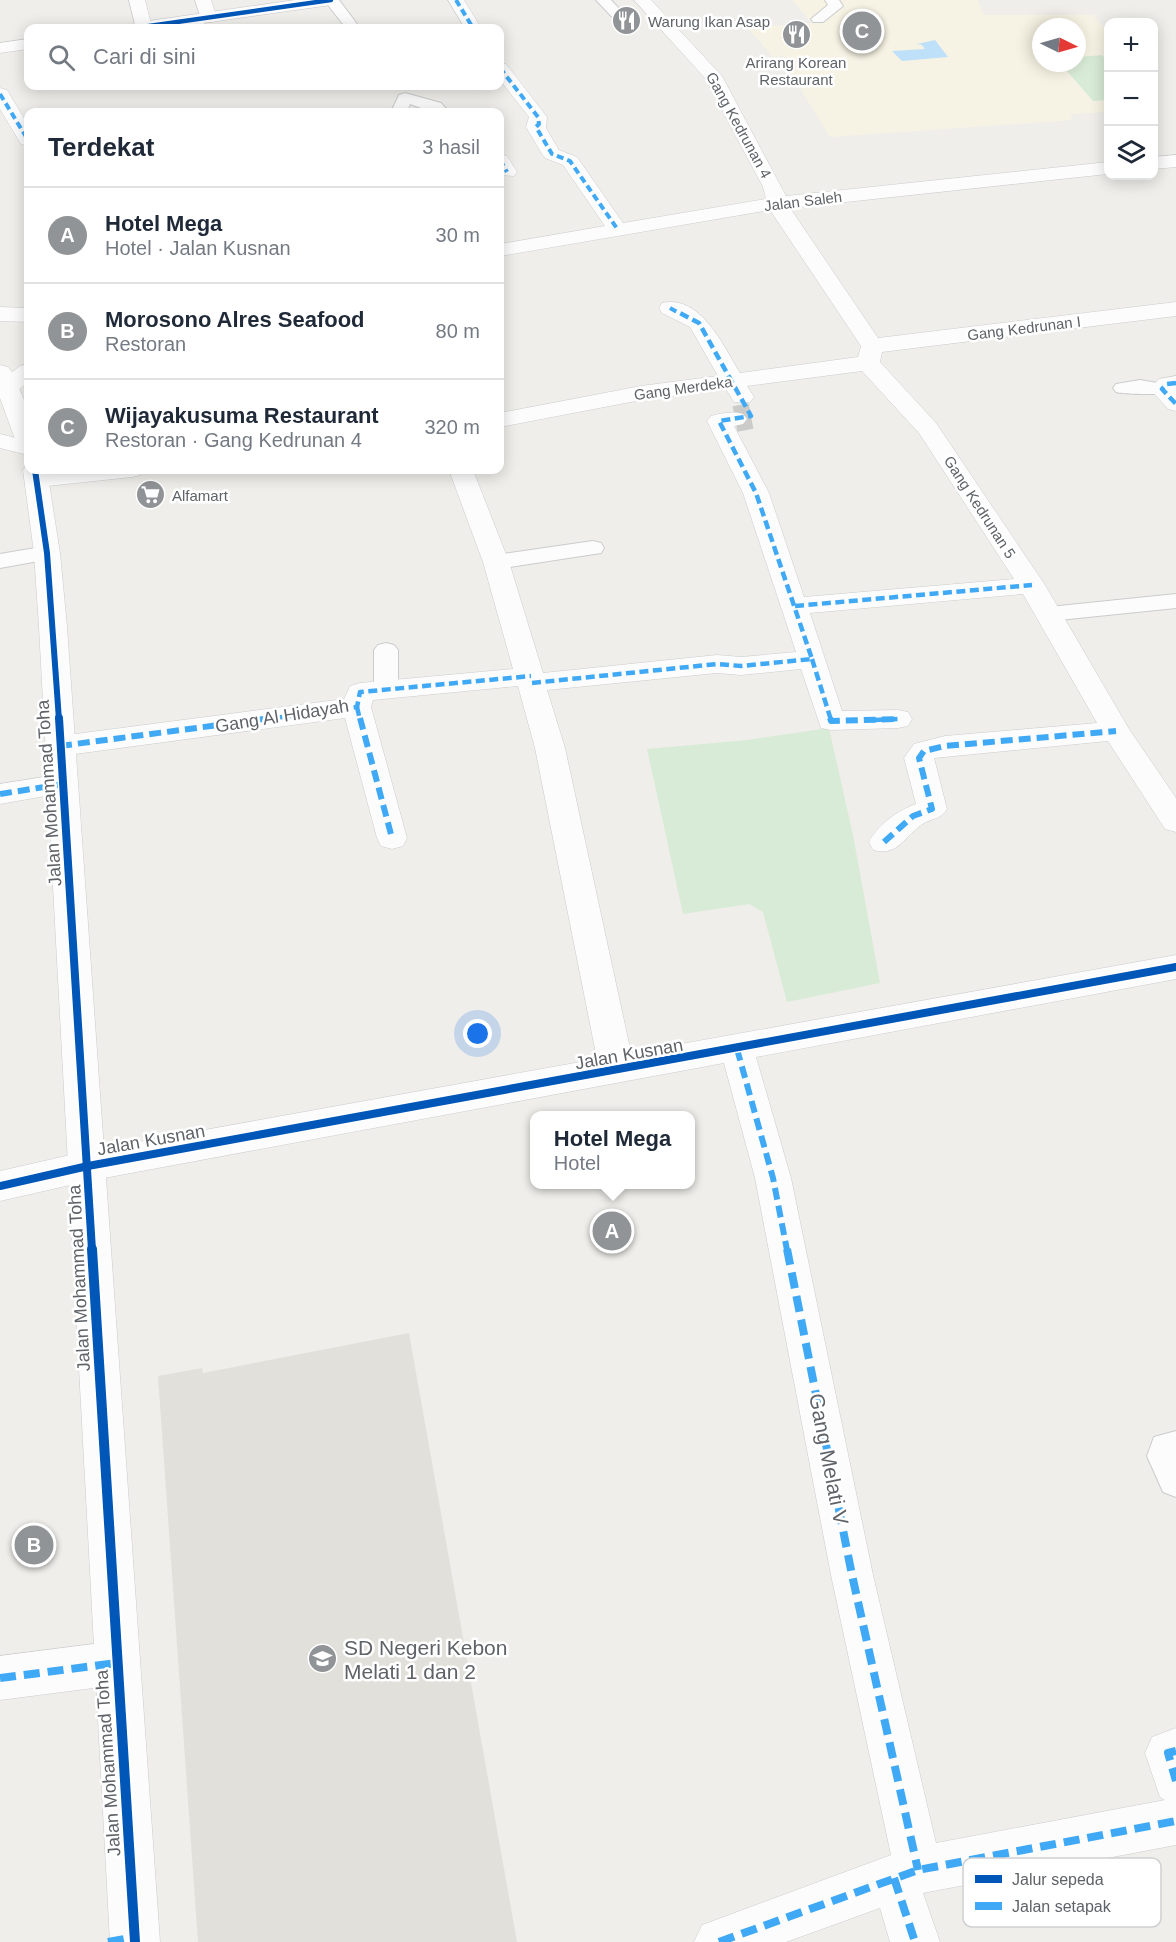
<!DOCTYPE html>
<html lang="id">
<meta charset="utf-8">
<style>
:root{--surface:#fff;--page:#f6f6f7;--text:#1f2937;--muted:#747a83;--line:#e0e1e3;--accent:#919496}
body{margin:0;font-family:Helvetica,sans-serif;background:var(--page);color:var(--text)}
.controls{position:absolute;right:18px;top:18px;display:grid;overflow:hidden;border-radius:12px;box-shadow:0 3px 15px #0003}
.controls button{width:54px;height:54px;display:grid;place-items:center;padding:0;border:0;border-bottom:2px solid var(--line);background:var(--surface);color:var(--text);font:30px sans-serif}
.compass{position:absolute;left:1032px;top:18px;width:54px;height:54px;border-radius:50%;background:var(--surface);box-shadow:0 3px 15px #0003;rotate:95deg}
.you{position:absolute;left:478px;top:1034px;width:21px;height:21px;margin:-15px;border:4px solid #fff;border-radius:50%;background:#1a73e8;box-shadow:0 0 0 9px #1a73e833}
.badge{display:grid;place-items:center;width:39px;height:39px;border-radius:50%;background:var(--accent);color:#fff;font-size:20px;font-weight:700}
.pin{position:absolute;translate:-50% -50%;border:3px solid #fff;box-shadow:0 2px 6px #0006}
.popup{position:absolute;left:530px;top:1111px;width:165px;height:78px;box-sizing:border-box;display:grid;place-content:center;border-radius:12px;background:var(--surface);filter:drop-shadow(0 2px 4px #0005);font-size:20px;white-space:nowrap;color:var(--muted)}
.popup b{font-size:22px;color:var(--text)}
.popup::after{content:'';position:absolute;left:50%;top:100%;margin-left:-12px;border:12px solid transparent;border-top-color:var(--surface)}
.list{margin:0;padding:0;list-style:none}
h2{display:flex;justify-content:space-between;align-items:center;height:78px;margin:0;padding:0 24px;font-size:26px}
h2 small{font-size:20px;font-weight:400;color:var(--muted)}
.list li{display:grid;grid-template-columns:39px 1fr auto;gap:18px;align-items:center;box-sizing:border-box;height:96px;padding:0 24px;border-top:2px solid var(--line)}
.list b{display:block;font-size:22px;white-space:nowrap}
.list p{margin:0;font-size:20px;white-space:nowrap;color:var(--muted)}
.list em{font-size:20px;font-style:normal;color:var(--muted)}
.icon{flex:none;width:33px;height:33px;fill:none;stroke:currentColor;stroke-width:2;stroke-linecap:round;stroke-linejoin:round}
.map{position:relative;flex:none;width:1176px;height:1942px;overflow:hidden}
.search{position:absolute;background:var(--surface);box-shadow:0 3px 15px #0003;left:24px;top:24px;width:480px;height:66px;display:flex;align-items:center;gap:15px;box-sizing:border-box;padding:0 21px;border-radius:12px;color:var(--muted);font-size:22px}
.panel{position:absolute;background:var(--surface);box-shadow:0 3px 15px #0003;left:24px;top:108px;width:480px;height:366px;border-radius:12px}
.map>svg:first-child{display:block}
</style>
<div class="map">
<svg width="1176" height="1942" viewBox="0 0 1176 1942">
<rect width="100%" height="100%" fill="#efeeea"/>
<path fill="#f7f3e4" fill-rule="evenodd" d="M792 0H977L984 15H1093L1108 32V112L1070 114 1073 120 830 137 789 70 795 69 783 55 774 58 748 28 812 23ZM1041 27H1077V63H1041Z"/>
<polygon fill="#e2e0da" points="409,1333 517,1942 198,1942 158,1376 202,1368 203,1373"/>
<g fill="#d8ebd6">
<polygon points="1102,55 1108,63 1108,100 1093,101 1060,63 1077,63 1077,57"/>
<polygon points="829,728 853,835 880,983 787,1002 763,912 749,904 683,914 647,749 747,740"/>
</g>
<polygon fill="#bfe0f9" points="935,40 948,57 902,61 892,51 925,49 922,45 917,44"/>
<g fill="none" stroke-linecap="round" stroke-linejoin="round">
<polyline stroke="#cbcbca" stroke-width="26" stroke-dasharray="26 13" stroke-linecap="butt" points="735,419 751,416"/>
<defs>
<g id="service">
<polygon points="324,0 339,0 360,28 346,28"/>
<polygon points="596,0 611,0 627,17 620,21 615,20"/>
<polygon points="825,0 839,0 843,6 823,22 813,22 811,19 828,5"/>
<polygon points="196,16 201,17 207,28 193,28 189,20"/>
<polygon points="405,93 441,103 449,112 432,112 410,104 407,112 391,112 399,95"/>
<path d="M1140 380 1169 385 1172 389 1169 393C1163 395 1122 394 1116 392L1113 388 1116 384Z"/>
<polygon points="593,541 601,543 604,548 601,553 496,569 488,567 485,562 488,557 496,555"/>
<polygon points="47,546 55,548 58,553 55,558 0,568 0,554"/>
<polygon points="1176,594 1176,608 1049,621 1041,619 1037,614 1041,609 1049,607"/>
<polygon points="386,643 394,645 398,650 398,690 395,696 386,698 377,696 374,690 374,650 378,645"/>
<polygon points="1176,1431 1176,1497 1163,1492 1147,1456 1154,1437"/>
</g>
<g id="minor">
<polygon points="129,0 145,0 152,28 136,28"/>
<polygon points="195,0 211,0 217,18 214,22 202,22"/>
<polygon points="448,0 464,0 481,28 465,28"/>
<path d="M634 0H651L722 76 786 196 1108 162V174L790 208 878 338 1176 302V316L882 352 880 362 936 423 1045 585 1129 729 1176 798V832L1165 829 1108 741 934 758 947 809C941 819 934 818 924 823 905 835 899 857 873 850L869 842C878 825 898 810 916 804L904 758 914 744 945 736 1097 723 1023 594 810 613 842 711 898 710 908 712 912 719 908 726 898 728 831 730 821 728 801 669 741 675 717 673 547 690 565 748 631 1053 1176 955V979L756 1057 791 1178 873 1575 936 1843 1165 1800 1160 1797 1145 1753 1152 1737 1176 1728V1845L923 1893 940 1942H890L880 1908 786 1942H694L702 1925 891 1855 831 1575 755 1178 724 1063 88 1181 0 1201V1171L88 1151 597 1059 535 748 518 686 373 700 371 707 407 838 403 846 392 849 381 846 377 838 345 718 60 756 50 753 45 746 50 739 60 736 344 699 350 686 360 683 513 669 483 562 449 470H473L509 562 543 673 717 655 741 657 796 652 743 493 707 421 711 416C722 413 732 411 743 414L747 419 743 424 734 426 769 493 804 597 1014 579 919 433 862 371 747 386 754 397 750 402H734L726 389 641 400 500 427V413L641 386 718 376 690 327 662 313 659 308 662 303C701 294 724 347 740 373L858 357 861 346 770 210 500 256V244L605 226 563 165 545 158 542 154 526 127 529 117 500 80V63L506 64 547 117 546 128 559 150 577 157 623 223 766 199 763 187 705 78Z"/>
<polygon points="0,88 7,90 28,125 28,146 21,144 0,109"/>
<polygon points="500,154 507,156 517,172 514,176 500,175"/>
<polygon points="1176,155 1176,167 1154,169 1154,157"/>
<polygon points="0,307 28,308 28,322 0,321"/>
<polygon points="28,364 28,382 16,392 0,392 0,382 20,366"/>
<polygon points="1176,376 1176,411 1168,409 1150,389 1159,379"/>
<polygon points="0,434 28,441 28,455 0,448"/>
<polygon points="67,470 144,470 141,475 132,477 38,487 29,485 26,480 29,475"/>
<polygon points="63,774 74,777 78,784 74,791 0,804 0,784"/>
<polygon points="117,1641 133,1647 139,1663 133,1679 117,1685 0,1700 0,1656"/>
</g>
<g id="tertiary">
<polygon points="0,365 8,367 12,372 28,409 28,452 19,450 0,398"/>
<polygon points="28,464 28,470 47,470 60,553 67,627 160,1942 110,1942 39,627 34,553 23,470"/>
</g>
<g id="secondary">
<polygon points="295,0 339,0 331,5 168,28 126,28 135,23"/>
<polygon points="28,39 28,49 0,53 0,43"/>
</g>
</defs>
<use href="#service" stroke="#cbcccc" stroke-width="2"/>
<use href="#minor" stroke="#cbcccc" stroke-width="1"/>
<use href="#tertiary" stroke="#cbcccc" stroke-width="1"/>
<use href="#secondary" stroke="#cacacb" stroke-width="1"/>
<polyline stroke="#cacfcc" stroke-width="2" stroke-dasharray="4 1.5" stroke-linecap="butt" points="327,112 364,109"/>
<use href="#service" fill="#fdfcfc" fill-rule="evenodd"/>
<use href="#minor" fill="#fdfcfc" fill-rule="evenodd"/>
<use href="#tertiary" fill="#fdfcfc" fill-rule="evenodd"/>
<use href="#secondary" fill="#fdfcfc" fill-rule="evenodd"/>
<g stroke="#3fa9f5" stroke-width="4" stroke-dasharray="7 4" stroke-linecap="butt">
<polyline points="456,0 473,28"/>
<polyline points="500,68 538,117 539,124 536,127 552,154 570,161 618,230"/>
<polyline points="0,94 28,140"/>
<polyline points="500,160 507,172"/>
<polyline points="670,308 679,313"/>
</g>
<g stroke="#3fa9f5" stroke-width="4.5" stroke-dasharray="9 4.5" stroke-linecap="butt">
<polyline points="1176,383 1167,384 1162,389 1176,404"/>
<polyline points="795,606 1032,585"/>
<polyline points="812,659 831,720"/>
<polyline points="532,683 717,664 741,666 812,659 756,493 719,421 751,416 699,323 676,311"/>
<polyline points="357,707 360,720"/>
<polyline points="260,720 357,707 360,692 531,676"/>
<polyline points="875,720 898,719"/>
</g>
<g stroke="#3fa9f5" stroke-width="6" stroke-dasharray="12 6" stroke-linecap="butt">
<polyline points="360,718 392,838"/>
<polyline points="830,718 831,721 898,719"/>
<polyline points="60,746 272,718"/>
<polyline points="0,794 63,784"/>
<polyline points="884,842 913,816 932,809 919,758 924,751 945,746 1116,731"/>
<polyline points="737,1049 773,1178 787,1250"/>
</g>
<g stroke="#3fa9f5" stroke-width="8" stroke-dasharray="16 8" stroke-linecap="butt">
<polyline points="787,1249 852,1575 918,1870"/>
<polyline points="0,1678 117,1663"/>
<polyline points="1176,1751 1168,1753 1176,1781"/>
<polyline points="894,1878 915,1942"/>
<polyline points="108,1942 135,1937"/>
<polyline points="719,1942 918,1870 1176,1821"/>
</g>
<defs>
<polyline id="cycleway-far3" points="135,28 331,0"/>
<polyline id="cycleway-far2" points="35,470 47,553 59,720"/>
<g id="cycleway-far1">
<polyline points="59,718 92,1250"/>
<polyline points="0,1186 88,1166 1176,967"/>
</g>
<polyline id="cycleway" points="92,1249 135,1942"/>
</defs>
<use href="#cycleway-far3" stroke="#fff" stroke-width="7"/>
<use href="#cycleway-far2" stroke="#fff" stroke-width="9"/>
<use href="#cycleway-far1" stroke="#fff" stroke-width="11"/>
<use href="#cycleway" stroke="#fff" stroke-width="14"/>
<use href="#cycleway-far3" stroke="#0057b8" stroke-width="4.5"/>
<use href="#cycleway-far2" stroke="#0057b8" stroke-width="6"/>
<use href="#cycleway-far1" stroke="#0057b8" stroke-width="8"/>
<use href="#cycleway" stroke="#0057b8" stroke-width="10"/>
</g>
<defs>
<symbol id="restaurant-disc" viewBox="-11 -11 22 22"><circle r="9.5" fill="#919496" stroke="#fff"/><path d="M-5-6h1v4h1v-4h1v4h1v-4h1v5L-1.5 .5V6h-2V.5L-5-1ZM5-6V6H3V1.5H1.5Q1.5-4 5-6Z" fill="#fff"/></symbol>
<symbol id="supermarket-disc" viewBox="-11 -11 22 22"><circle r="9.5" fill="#919496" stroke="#fff"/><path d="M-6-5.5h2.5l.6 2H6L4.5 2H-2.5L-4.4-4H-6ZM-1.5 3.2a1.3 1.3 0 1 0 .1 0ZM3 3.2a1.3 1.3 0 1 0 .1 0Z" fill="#fff"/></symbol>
<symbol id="school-disc" viewBox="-11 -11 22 22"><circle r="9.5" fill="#919496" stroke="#fff"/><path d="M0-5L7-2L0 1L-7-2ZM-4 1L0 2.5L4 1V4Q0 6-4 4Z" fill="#fff"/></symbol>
</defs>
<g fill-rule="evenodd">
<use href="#restaurant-disc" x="610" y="4" width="33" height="33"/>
<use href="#restaurant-disc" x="780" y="18" width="33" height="33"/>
<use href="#supermarket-disc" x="134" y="478" width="33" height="33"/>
<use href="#school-disc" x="306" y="1642" width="33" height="33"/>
</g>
<g text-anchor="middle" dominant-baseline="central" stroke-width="5" stroke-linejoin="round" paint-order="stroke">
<g font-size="15" fill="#5f6368" stroke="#fff" text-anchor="start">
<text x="648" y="21">Warung Ikan Asap</text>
<text x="796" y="62" text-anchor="middle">Arirang Korean<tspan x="796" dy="17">Restaurant</tspan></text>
<text x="172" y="495">Alfamart</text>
</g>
<g font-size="15" fill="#5f6368" stroke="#fff">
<text transform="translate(739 125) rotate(61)">Gang Kedrunan 4</text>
<text transform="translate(803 201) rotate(-7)">Jalan Saleh</text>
<text transform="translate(1024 328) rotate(-7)">Gang Kedrunan I</text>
<text transform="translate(683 388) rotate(-8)">Gang Merdeka</text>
<text transform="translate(980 507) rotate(57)">Gang Kedrunan 5</text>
</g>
<g font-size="18" fill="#5f6368" stroke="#fff">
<text transform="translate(282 716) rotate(-9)">Gang Al Hidayah</text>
<text transform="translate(49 793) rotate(-94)">Jalan Mohammad Toha</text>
<text transform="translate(629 1054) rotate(-10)">Jalan Kusnan</text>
<text transform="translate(151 1140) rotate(-10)">Jalan Kusnan</text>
<text transform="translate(79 1278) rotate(-93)">Jalan Mohammad Toha</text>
<text transform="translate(108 1763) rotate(-94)">Jalan Mohammad Toha</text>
</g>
<g font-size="21" fill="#5f6368" stroke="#fff">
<text transform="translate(829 1459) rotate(79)">Gang Melati V</text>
</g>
<g font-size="21" fill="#5f6368" stroke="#fff" text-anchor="start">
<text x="344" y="1647">SD Negeri Kebon<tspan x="344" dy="24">Melati 1 dan 2</tspan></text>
</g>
</g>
<rect x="963" y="1858" width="198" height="69" rx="9" fill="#fff" stroke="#cfd0d2" stroke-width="1.5"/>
<rect x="975" y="1875" width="27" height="8" fill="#0057b8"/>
<rect x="975" y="1902" width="27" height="8" fill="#3fa9f5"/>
<g font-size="16" fill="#5f6368">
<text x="1012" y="1885">Jalur sepeda</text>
<text x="1012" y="1912">Jalan setapak</text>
</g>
</svg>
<div class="controls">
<button>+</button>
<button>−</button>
<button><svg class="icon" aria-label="layers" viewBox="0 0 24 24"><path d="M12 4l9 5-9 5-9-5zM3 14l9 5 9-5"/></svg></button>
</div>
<svg class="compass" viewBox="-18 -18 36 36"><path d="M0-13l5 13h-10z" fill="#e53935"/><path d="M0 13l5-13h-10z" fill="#747a83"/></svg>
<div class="you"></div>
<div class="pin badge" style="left:612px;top:1231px">A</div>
<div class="popup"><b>Hotel Mega</b>Hotel</div>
<div class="pin badge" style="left:34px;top:1545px">B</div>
<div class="pin badge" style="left:862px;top:31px">C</div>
<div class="search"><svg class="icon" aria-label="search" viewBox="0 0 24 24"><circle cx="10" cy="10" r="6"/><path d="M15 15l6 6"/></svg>Cari di sini</div>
<section class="panel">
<h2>Terdekat<small>3 hasil</small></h2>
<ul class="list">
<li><span class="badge">A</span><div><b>Hotel Mega</b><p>Hotel · Jalan Kusnan</p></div><em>30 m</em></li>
<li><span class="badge">B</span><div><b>Morosono Alres Seafood</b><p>Restoran</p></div><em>80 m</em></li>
<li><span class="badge">C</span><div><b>Wijayakusuma Restaurant</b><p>Restoran · Gang Kedrunan 4</p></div><em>320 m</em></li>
</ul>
</section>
</div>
